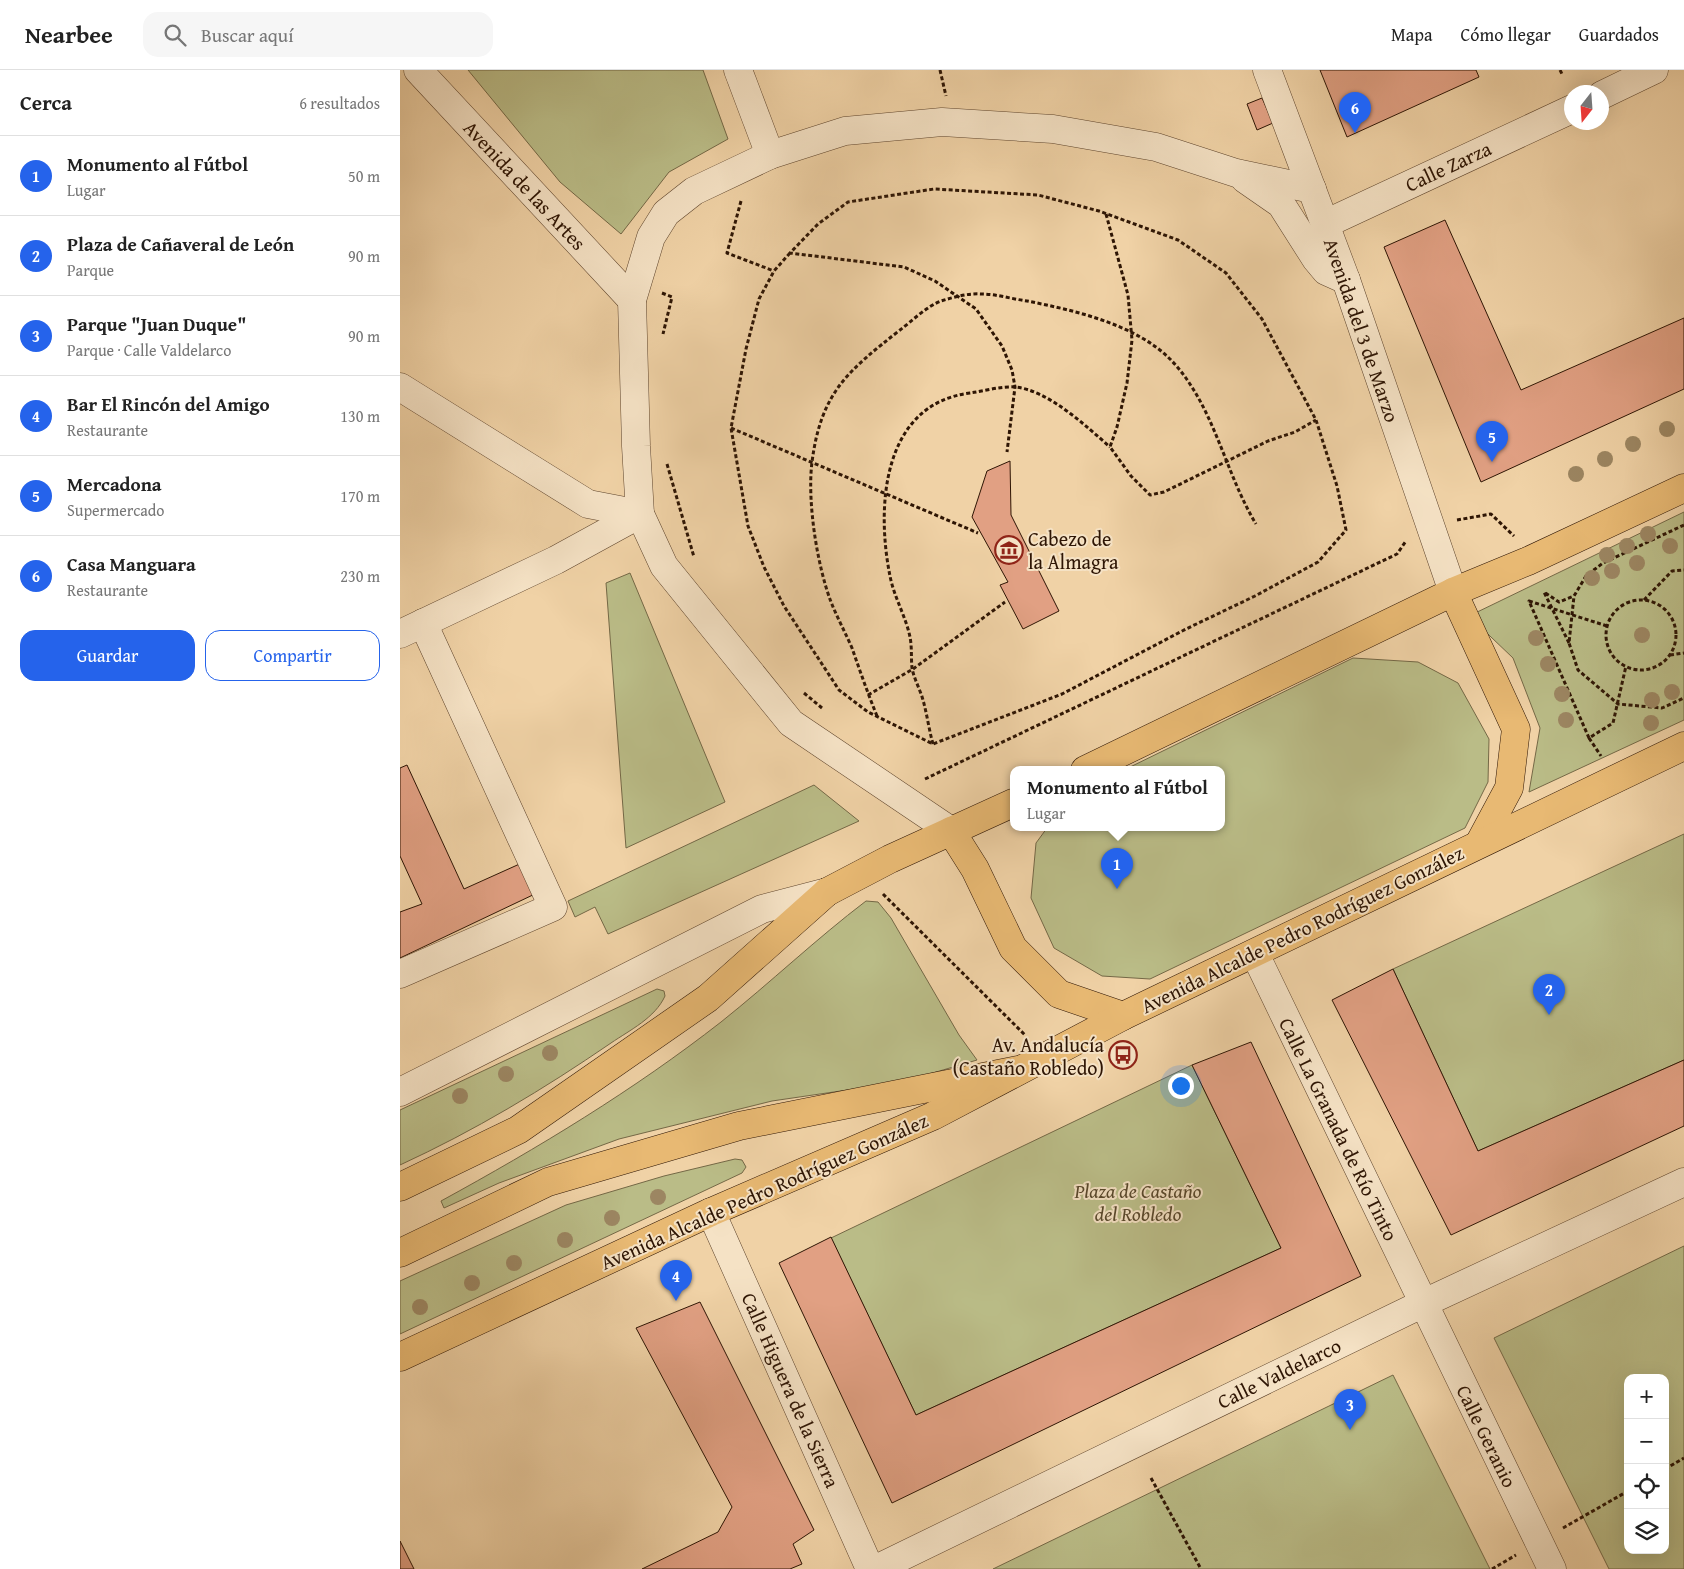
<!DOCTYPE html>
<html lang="es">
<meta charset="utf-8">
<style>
:root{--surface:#fff;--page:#f6f6f6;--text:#222;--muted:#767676;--line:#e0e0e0;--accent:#2563eb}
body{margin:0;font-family:"Gentium Book Plus",serif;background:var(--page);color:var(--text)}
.controls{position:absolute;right:15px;bottom:15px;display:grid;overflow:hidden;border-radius:10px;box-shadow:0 5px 20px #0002}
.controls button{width:45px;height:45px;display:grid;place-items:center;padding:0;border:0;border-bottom:1px solid var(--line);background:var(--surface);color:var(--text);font:25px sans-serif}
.compass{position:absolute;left:1164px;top:15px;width:45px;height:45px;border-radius:50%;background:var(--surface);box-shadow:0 5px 20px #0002;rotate:197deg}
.you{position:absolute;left:780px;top:1015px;width:18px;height:18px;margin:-12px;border:4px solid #fff;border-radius:50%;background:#1a73e8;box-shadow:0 0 0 8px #1a73e833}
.badge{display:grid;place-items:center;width:32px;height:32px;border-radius:50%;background:var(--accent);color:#fff;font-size:16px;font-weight:700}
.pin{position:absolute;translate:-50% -41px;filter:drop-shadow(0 1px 2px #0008)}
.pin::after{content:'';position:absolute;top:26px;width:18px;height:15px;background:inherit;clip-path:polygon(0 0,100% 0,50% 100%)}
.popup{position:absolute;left:610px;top:696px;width:215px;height:65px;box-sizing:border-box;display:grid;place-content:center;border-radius:10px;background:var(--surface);filter:drop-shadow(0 1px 4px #0005);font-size:16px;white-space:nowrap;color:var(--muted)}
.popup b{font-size:19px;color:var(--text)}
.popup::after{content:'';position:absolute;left:50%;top:100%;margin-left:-10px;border:10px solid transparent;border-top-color:var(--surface)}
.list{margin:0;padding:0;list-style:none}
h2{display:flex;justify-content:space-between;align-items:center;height:65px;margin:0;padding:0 20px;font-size:21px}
h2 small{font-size:16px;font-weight:400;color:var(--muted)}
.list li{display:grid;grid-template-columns:32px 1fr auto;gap:15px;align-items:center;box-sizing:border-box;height:80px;padding:0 20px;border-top:1px solid var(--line)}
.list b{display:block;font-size:19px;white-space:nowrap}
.list p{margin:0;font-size:16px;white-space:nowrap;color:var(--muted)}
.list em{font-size:16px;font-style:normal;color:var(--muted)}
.actions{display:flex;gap:10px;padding:15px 20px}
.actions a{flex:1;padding:11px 0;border:1px solid var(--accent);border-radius:15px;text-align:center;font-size:18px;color:var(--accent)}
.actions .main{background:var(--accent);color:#fff}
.icon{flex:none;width:28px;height:28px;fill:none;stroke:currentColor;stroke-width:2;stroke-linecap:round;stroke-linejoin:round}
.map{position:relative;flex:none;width:1284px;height:1499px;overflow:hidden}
header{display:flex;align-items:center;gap:30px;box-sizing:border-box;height:70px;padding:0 25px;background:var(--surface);border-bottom:1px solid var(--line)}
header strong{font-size:24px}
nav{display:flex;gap:28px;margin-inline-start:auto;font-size:18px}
.search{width:350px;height:45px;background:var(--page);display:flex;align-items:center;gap:12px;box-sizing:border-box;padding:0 18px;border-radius:15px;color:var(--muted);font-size:19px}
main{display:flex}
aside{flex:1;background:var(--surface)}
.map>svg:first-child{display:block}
</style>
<header>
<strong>Nearbee</strong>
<div class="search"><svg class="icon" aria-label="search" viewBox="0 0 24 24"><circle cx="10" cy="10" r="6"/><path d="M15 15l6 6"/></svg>Buscar aquí</div>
<nav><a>Mapa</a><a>Cómo llegar</a><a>Guardados</a></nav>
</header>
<main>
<aside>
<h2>Cerca<small>6 resultados</small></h2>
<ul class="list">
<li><span class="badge">1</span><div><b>Monumento al Fútbol</b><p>Lugar</p></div><em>50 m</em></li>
<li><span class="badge">2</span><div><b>Plaza de Cañaveral de León</b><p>Parque</p></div><em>90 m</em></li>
<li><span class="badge">3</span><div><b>Parque &quot;Juan Duque&quot;</b><p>Parque · Calle Valdelarco</p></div><em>90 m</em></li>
<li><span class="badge">4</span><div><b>Bar El Rincón del Amigo</b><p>Restaurante</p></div><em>130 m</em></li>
<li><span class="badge">5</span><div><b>Mercadona</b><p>Supermercado</p></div><em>170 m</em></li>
<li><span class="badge">6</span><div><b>Casa Manguara</b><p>Restaurante</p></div><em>230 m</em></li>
</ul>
<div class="actions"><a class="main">Guardar</a><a>Compartir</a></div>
</aside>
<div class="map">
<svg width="1284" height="1499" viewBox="0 0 1284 1499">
<rect width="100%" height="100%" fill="#f0d2a6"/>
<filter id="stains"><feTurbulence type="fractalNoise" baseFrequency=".004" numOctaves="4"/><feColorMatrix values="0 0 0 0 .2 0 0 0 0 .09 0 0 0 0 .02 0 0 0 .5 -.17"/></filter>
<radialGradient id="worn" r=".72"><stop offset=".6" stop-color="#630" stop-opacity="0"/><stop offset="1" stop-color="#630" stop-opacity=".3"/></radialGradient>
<g fill="#babc87" stroke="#746846" fill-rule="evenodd">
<polygon points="68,0 303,0 328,69 269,102 221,164 160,112"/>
<polygon points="1284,442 1284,650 1129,722 1140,658 1113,588 1069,546"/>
<polygon points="230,503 325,732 226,778 206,513"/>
<polygon points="953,588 1018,592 1058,613 1089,669 1088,712 1065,758 750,909 702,906 654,878 631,828 636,773 647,758 821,758 821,700 724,700"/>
<polygon points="414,715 459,751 208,864 195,837 175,847 168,831"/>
<polygon points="1284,764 1284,990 1078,1081 993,899"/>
<path d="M466 831 478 832 491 848 559 965 577 990 502 1012 372 1031 219 1069 99 1113 44 1138 41 1131C138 1078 234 1020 321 952 370 913 416 869 466 831Z"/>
<path d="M257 919 264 921 265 926C255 948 230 960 211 973 144 1019 74 1061 0 1095V1040Z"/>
<polygon points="792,995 881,1178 516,1345 431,1168"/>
<polygon points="335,1089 342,1090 346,1097 342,1103 0,1264 0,1211 166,1135 264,1106"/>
<path d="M1284 1176V1499H1209L1094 1268ZM1228 1308H1265V1480H1228Z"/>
<polygon points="993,1305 1090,1499 593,1499"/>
</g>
<g fill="#e1a083" stroke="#2e1504">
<polygon points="920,0 1076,0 1079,7 947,67"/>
<polygon points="862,28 873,53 857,60 847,34"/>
<polygon points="1045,150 1121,320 1284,248 1284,319 1081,412 984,177"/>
<polygon points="610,391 611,445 659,541 623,559 600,515 608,512 572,447 587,401"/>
<polygon points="7,695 64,819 124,792 137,823 0,888 0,842 22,834 0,786 0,698"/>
<polygon points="993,899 1078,1081 1284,990 1284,1056 1051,1165 932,930"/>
<polygon points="851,972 961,1206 492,1433 379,1193 431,1167 516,1345 881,1178 792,995"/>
<polygon points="300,1232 414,1460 393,1474 402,1494 390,1499 242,1499 318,1462 332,1437 236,1258"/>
<polygon points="0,1471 14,1499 0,1499"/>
</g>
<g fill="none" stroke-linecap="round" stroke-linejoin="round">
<defs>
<g id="minor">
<polyline points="18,0 232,230"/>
<polyline points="338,0 370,85"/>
<polyline points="867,0 946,210 1053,522"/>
<polyline points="1202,25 1254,0"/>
<polyline points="845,109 881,134 916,189 926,201 946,210"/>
<polyline points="925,154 1172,39"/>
<polyline points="0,317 188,434 240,444"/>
<polyline points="0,564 156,490 240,444"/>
<polyline points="551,761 391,653 264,496 240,444 236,376 232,230 251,167 266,143 294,121 370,85 445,61 542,52 653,59 756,77 836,103 912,119"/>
<polyline points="855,884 1152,1499"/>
<polyline points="0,904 153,837 23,553"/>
<polyline points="0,1022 362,839 427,822"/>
<polyline points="311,1142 470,1499"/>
<polyline points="476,1499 1024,1233 1284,1112"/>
</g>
<g id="major">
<polyline points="1053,522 1116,659 1109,718 1080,772"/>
<polyline points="685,700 1053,522 1128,491 1284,418"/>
<polyline points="551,761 575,799 613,878 659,924 723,946"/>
<polyline points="427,822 490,789 613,733"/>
<polyline points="0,1287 311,1142 533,1046 723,946 1284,676"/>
</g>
<g id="highway">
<polyline points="0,1117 118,1060 308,928 427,822"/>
<polyline points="0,1183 148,1112 339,1056 618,1000"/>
</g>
</defs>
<use href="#minor" stroke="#5e442c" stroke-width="29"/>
<use href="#major" stroke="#2e1504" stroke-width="29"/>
<use href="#highway" stroke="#2e1504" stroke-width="29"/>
<g stroke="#2e1504" stroke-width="3" stroke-dasharray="4 2.5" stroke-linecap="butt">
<polyline points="540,0 546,26"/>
<polyline points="1160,0 1162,4"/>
<polyline points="341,131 327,183 374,201"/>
<polyline points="706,144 728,225 732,270 727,313 717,357 710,377 731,406 750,425 764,422 868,371 895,362 916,350"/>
<polyline points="390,183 374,201 359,229 346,279 331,358 348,456 364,497 384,536 439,620 468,642 533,674 662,624 786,559 855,526 918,492 946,460 937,416 916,350 862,249 826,203 778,170 699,141 638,125 534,119 448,132 418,154 390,183 504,197 535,211 576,239 602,276 612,300 615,317 607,382"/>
<polyline points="262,223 272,227 263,264"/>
<polyline points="331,358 578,463"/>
<polyline points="267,394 294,487"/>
<polyline points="1057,450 1091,444 1114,466"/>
<polyline points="1284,455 1203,493 1186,506 1174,526 1169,573 1178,600 1218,634 1262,638 1284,628"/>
<polyline points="1244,530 1272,501 1284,500"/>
<circle cx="1241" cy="565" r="35"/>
<polyline points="1207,556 1129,531 1189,668 1213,653 1226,596"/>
<polyline points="1169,573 1144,522 1159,532 1174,526"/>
<polyline points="1270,585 1284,583"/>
<polyline points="404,623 422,638"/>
<polyline points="468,625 513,599 605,532"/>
<path d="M477 646C468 624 460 601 452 578 445 562 437 547 431 532 417 495 407 431 412 392 421 322 448 301 500 260 512 251 527 236 541 231 554 227 568 223 582 224 596 224 612 229 627 231 673 240 735 254 770 289 814 334 824 401 856 454"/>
<polyline points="1189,668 1201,686"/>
<path d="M533 674C529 660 527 644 523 630 520 619 514 609 512 598 511 588 512 577 510 567 506 547 494 527 490 506 476 437 482 334 570 323 584 321 601 316 615 317 648 320 686 356 710 377"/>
<polyline points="525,709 997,484 1006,471"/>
<polyline points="483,824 626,966"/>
<polyline points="1265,1399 1284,1388"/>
<polyline points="751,1408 801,1499"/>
<polyline points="1163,1458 1228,1421"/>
<polyline points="1092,1499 1116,1485"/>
</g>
<use href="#minor" stroke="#f5e2c5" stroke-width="28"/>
<use href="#major" stroke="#e8b973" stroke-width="28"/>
<use href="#highway" stroke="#e8b973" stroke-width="28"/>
</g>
<g fill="#9c8662">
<circle cx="1267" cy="359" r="8"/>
<circle cx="1233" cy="374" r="8"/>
<circle cx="1205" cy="389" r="8"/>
<circle cx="1176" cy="404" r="8"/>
<circle cx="1248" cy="464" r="8"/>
<circle cx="1227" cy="476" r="8"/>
<circle cx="1270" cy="476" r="8"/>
<circle cx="1207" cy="485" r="8"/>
<circle cx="1237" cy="493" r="8"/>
<circle cx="1212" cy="501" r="8"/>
<circle cx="1192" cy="508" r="8"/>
<circle cx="1242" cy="565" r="8"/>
<circle cx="1136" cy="568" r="8"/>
<circle cx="1148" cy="594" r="8"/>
<circle cx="1272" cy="622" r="8"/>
<circle cx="1162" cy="624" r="8"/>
<circle cx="1252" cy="630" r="8"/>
<circle cx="1166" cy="650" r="8"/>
<circle cx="1251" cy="653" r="8"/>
<circle cx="150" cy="983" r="8"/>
<circle cx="106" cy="1004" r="8"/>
<circle cx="60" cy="1026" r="8"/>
<circle cx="258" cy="1127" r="8"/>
<circle cx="212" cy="1148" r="8"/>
<circle cx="165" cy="1170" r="8"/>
<circle cx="114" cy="1193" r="8"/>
<circle cx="72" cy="1213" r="8"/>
<circle cx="20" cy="1237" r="8"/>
</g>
<defs>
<symbol id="museum-ring" viewBox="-11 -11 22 22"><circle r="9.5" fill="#f5e2c5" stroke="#8f2418" stroke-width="1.5"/><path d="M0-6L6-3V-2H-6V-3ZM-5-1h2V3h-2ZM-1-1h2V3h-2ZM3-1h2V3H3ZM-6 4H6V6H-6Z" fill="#8f2418"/></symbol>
<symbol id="bus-ring" viewBox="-11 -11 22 22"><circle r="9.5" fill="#f5e2c5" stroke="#8f2418" stroke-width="1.5"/><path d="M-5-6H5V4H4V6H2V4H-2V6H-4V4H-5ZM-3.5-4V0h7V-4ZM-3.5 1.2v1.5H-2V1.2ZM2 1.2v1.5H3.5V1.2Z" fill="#8f2418"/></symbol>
</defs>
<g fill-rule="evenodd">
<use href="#museum-ring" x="593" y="464" width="32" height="32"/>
<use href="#bus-ring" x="707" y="969" width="32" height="32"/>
</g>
<g text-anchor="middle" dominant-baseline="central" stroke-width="4" stroke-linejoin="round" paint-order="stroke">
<g font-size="20" fill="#2e1504" stroke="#f5e2c5">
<text transform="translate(1048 96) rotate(-25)">Calle Zarza</text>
<text transform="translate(125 115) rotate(47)">Avenida de las Artes</text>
<text transform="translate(962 260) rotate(71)">Avenida del 3 de Marzo</text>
<text transform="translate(902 859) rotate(-26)">Avenida Alcalde Pedro Rodríguez González</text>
<text transform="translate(939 1059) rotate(64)">Calle La Granada de Río Tinto</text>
<text transform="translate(364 1121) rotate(-24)">Avenida Alcalde Pedro Rodríguez González</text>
<text transform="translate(879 1303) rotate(-26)">Calle Valdelarco</text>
<text transform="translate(391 1320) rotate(66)">Calle Higuera de la Sierra</text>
<text transform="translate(1087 1366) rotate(64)">Calle Geranio</text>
</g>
<g font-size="20" fill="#2e1504" stroke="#f5e2c5" text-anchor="start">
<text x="628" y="468">Cabezo de<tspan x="628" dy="23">la Almagra</tspan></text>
<text x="704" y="974" text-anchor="end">Av. Andalucía<tspan x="704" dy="23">(Castaño Robledo)</tspan></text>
</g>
<g font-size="20" font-style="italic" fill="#58472b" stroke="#f5e2c5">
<text x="738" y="1120">Plaza de Castaño<tspan x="738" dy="23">del Robledo</tspan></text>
</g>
</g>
<rect width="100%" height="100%" filter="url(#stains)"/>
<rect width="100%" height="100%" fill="url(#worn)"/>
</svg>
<div class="controls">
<button>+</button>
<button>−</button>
<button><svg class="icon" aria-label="locate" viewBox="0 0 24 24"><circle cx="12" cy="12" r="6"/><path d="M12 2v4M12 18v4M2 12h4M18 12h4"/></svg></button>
<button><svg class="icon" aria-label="layers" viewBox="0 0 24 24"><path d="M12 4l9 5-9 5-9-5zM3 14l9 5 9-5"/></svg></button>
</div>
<svg class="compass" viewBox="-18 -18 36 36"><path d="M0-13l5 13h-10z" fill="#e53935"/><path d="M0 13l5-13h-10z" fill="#767676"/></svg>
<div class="you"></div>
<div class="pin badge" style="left:717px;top:819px">1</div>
<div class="popup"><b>Monumento al Fútbol</b>Lugar</div>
<div class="pin badge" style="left:1149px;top:945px">2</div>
<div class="pin badge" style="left:950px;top:1360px">3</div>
<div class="pin badge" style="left:276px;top:1231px">4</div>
<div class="pin badge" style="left:1092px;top:392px">5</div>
<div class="pin badge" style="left:955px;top:63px">6</div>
</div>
</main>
